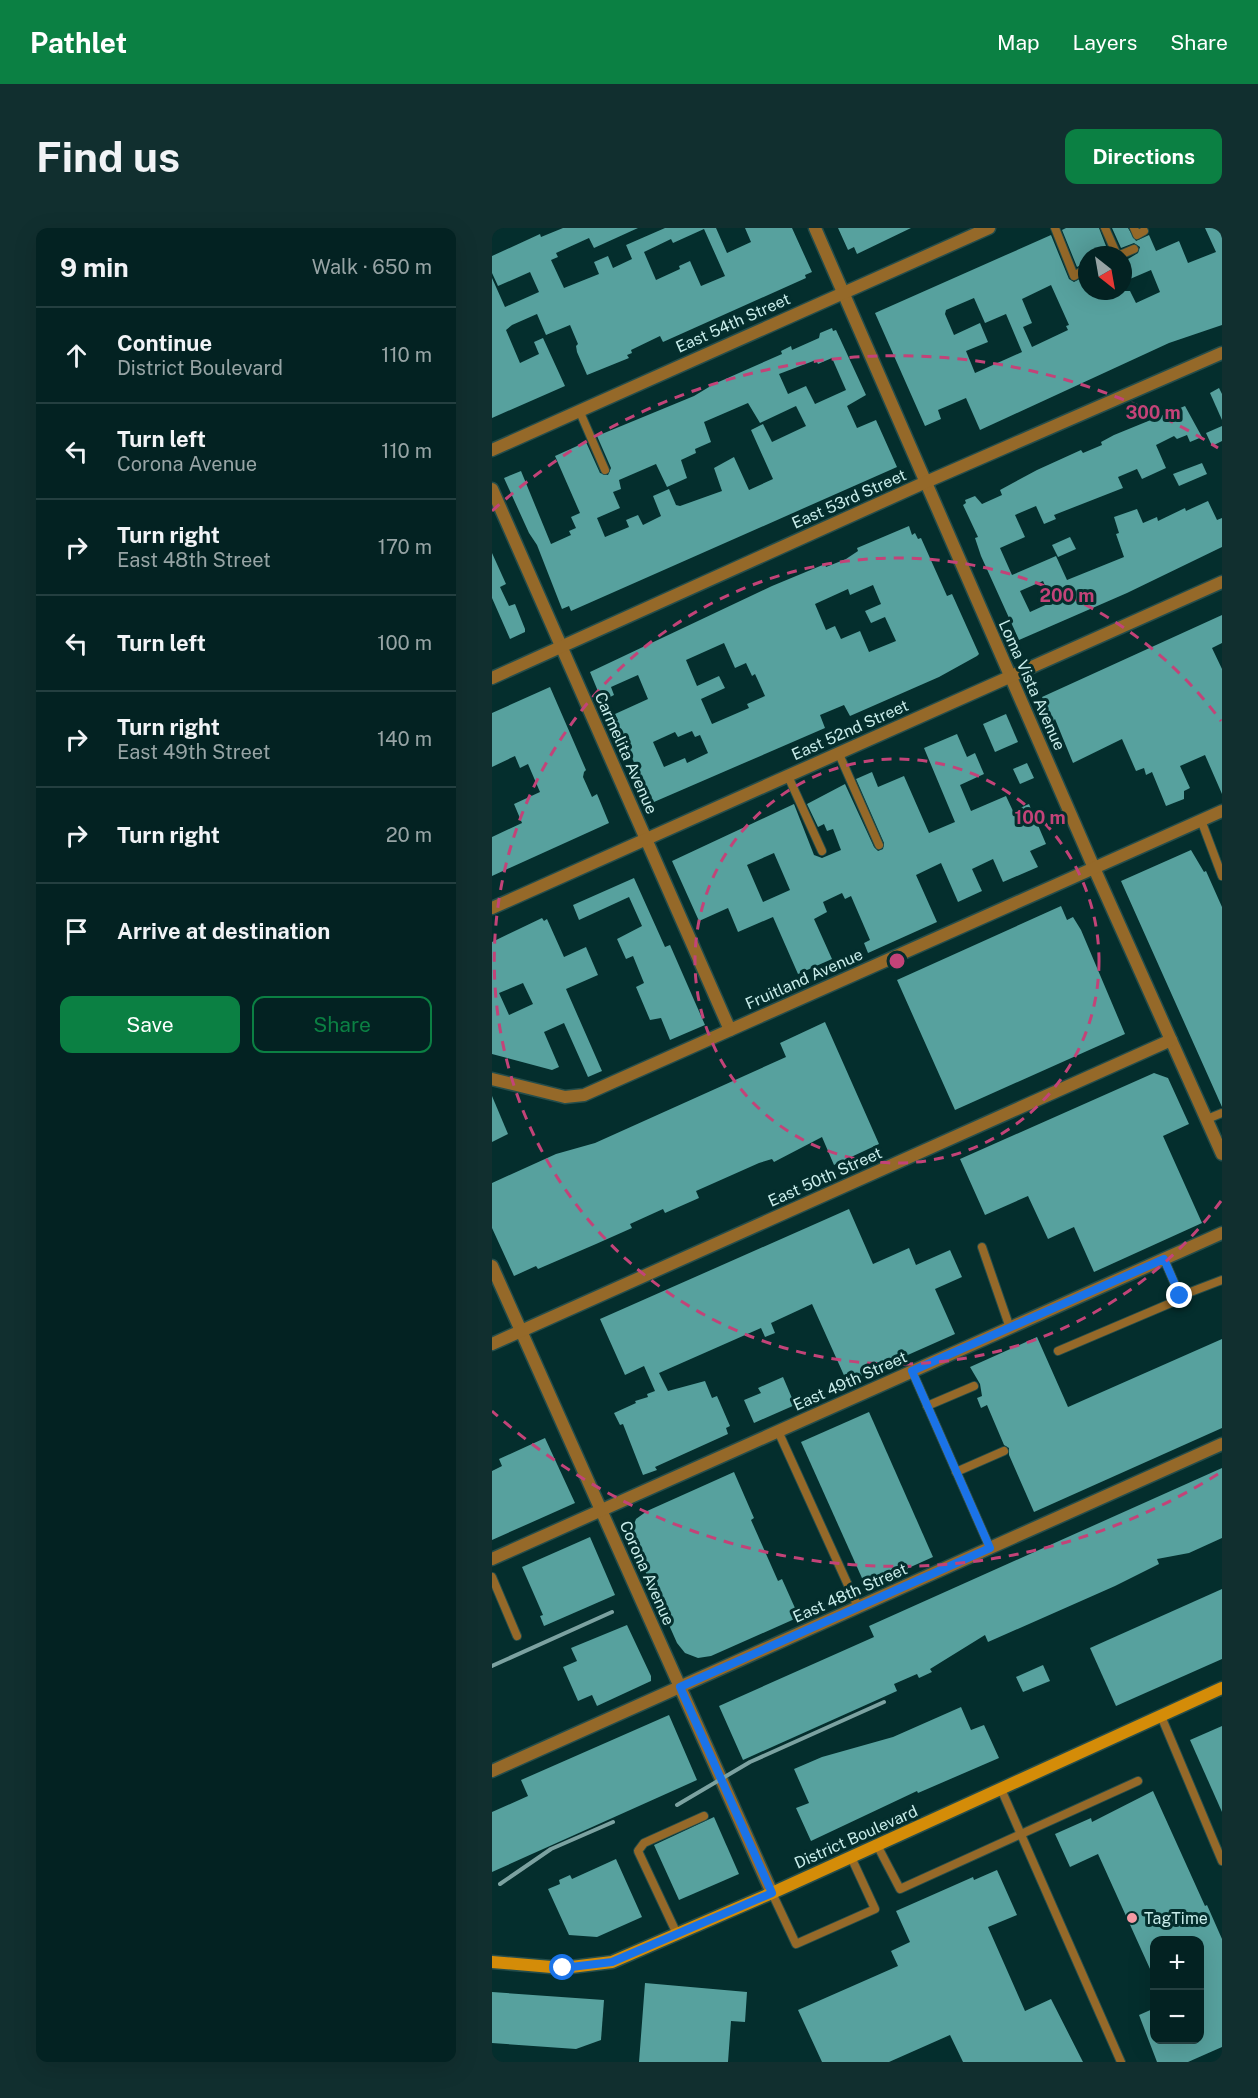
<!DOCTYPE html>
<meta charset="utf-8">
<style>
:root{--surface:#032222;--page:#112f2f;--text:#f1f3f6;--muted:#97a4a5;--line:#243f40;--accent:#0b8043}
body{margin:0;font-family:"Public Sans",sans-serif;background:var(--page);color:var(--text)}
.controls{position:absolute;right:18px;bottom:18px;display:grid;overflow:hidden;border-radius:12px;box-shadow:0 6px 24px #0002}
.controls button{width:54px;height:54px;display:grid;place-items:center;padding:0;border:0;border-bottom:2px solid var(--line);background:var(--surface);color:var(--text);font:30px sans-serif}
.compass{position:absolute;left:586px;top:18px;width:54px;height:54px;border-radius:50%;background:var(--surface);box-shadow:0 6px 24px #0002;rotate:149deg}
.stop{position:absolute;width:18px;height:18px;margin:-14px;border:4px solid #1a73e8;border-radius:50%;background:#fff}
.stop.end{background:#1a73e8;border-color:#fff;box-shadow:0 2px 6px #0008}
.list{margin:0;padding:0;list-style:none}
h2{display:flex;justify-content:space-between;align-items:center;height:78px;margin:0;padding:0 24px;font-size:26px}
h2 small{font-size:20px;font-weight:400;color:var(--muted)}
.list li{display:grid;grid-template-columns:39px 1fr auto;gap:18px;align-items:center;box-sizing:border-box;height:96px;padding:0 24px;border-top:2px solid var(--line)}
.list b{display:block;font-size:22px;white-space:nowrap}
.list p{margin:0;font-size:20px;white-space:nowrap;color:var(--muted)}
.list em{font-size:20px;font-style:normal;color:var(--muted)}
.actions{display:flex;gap:12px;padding:18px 24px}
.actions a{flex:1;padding:14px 0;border:2px solid var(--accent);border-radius:12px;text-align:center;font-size:21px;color:var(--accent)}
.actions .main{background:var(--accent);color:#fff}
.icon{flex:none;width:33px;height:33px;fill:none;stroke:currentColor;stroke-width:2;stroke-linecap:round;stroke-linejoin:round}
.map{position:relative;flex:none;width:730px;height:1834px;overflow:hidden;border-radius:12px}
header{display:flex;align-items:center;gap:36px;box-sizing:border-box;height:84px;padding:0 30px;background:var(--accent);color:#fff}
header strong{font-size:28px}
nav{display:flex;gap:33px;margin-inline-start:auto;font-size:21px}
.intro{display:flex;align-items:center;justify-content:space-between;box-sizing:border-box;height:144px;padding:0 36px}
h1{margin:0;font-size:42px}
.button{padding:15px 27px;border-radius:12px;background:var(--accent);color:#fff;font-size:21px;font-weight:700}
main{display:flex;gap:36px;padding:0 36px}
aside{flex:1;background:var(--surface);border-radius:12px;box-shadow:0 6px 24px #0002}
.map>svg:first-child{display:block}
</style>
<header>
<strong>Pathlet</strong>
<nav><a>Map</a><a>Layers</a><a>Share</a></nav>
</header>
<div class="intro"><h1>Find us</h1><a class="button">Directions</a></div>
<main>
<aside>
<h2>9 min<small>Walk · 650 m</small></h2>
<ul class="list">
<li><svg class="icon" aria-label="ahead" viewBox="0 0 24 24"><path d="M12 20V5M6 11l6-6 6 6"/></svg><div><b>Continue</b><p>District Boulevard</p></div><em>110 m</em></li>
<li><svg class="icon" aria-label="left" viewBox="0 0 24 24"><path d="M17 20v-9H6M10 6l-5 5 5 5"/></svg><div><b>Turn left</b><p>Corona Avenue</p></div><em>110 m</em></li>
<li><svg class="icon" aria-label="right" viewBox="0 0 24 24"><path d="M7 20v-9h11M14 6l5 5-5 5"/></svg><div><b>Turn right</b><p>East 48th Street</p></div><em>170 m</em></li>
<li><svg class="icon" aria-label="left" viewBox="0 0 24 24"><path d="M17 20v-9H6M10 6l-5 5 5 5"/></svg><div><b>Turn left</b></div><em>100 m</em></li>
<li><svg class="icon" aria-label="right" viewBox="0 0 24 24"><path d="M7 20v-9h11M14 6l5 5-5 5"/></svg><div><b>Turn right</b><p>East 49th Street</p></div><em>140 m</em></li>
<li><svg class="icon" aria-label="right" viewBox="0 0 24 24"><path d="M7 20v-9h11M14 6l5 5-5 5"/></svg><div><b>Turn right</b></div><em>20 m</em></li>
<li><svg class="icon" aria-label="arrive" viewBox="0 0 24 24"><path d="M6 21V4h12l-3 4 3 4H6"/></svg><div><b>Arrive at destination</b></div></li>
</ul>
<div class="actions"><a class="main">Save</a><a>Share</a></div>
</aside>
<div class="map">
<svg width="730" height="1834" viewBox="0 0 730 1834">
<rect width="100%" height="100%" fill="#042e2d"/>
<g fill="#57a19e" fill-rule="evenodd">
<path d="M71 0H146L102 20 97 10 64 25 66 29 59 32 72 60 107 46 102 34 116 28 121 40 140 31 134 17 173 0H224L235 25 259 14 253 0H300L320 44 313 47 314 50 171 114 168 108 139 122 140 125 135 127 137 130 95 147 85 124 84 118 86 116 78 97 54 107 45 86 20 97 14 102 28 135 47 126 42 114 51 110 73 158 0 190V50L13 79 47 64 38 44 6 58 0 45V28L48 6 49 9ZM212 1 233 48 209 58 198 33 187 38 188 41 164 52 152 24 179 11 181 15Z"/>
<polygon points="346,0 419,0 365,26 362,19 356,22"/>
<polygon points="574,0 607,0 614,18 595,27 595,34 585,39 570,2"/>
<path d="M620 0H636L644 13 657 7 664 23 687 13 696 35 724 24 713 0H730V97L677 115 488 202 474 170 446 182 449 191 433 198 383 85 559 7 577 51 582 54 595 47V63H638L644 75 668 64 659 42 631 54V34L646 25 648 19 642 15 629 20ZM559 57 577 97 574 98 576 102 540 119 531 99 540 95 530 71ZM482 70 493 95 514 86 530 124 483 145 474 123 496 114 488 95 462 107 453 86 454 82Z"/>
<path d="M340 100 341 103 344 102 374 167 355 178 365 200 384 192 405 239 79 383 77 378 70 381 45 317 37 305 12 250 29 243 59 316 79 307 77 303 84 300 79 289 88 285 63 228 94 214 108 245 116 247 119 240 105 208 202 168 222 156 290 126 289 123 299 118 300 122 327 110 328 105ZM340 130 354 162 323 176 314 158 296 166 287 146 324 132 326 136ZM256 175 268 195 304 178 314 198 280 214 271 196 259 202 281 251 257 262 242 229 222 240 230 263 188 278 184 277 177 261 161 268 169 288 151 297 146 287 134 292 137 299 113 309 105 290 128 280 121 264 129 261 127 252 164 236 175 259 195 250 189 232 204 225 203 221 219 214 212 194Z"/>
<polygon points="727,160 730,166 730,192 718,165"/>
<path d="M693 178 710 209 698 214 695 207 685 211 682 208 664 217 674 240 650 251 645 241 626 249 631 260 562 287 564 291 552 296 544 278 523 287 533 309 508 320 520 347 564 328 575 352 632 329 624 306 627 305 622 289 645 281 651 295 665 289 666 293 693 280 694 283 716 273 725 292 730 290V319L635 365 527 412 489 328 483 310 486 309 471 277 474 275 473 272 483 268 490 276 510 267 508 262 545 242 589 222 591 225 610 217 609 214 622 207ZM551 353 560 374 538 384 528 363Z"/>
<polygon points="730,198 730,213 720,218 714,205"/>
<polygon points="710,235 715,246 687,258 681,246"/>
<path d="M417 298 420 307 423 305 426 311 429 310 455 368 460 366 487 426 485 428 447 449 358 488 352 477 328 487 333 500 155 577 141 544 145 542 141 532 123 493 126 492 123 486 156 471 146 447 119 459 122 467 110 473 98 444 280 358 333 336 334 339 354 331 366 323 365 320ZM381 357 389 376 373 383 379 395 393 389 404 413 377 424 368 403 349 411 343 398 334 402 323 376 356 361 358 367ZM232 415 243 440 254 435 260 448 263 446 273 468 255 476 257 480 220 496 209 471 233 460 227 448 205 458 194 432ZM200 503 203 509 208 507 216 525 195 535 193 530 172 539 161 514 183 504 186 509Z"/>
<polygon points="578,309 584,321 566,329 560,317"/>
<polygon points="0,325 14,356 8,359 17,378 23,376 33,401 33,404 18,411 0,370"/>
<polygon points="730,387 730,415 720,420 730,441 730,566 713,527 688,538 698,560 692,563 692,571 674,578 660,544 654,547 652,540 644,543 630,511 581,535 563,491 561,493 550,469"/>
<polygon points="58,459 94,542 92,544 91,549 100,569 105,566 117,595 0,648 0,609 30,595 22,576 48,564 36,536 28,540 23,528 0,539 0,485"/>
<polygon points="514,486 526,514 503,524 491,496"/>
<path d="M465 506 475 529 483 525 492 546 468 557 479 583 514 568 521 583 537 576 554 616 538 623 546 639 511 654 501 631 480 641 490 663 466 674 449 635 424 647 445 694 376 725 372 715 378 712 359 668 353 671 350 665 331 674 335 684 322 691 340 731 306 746 281 689 246 704 236 680 207 693 180 633 302 576 322 627 330 630 349 622 341 601 335 603 332 596 326 599 315 576 353 556 382 619 386 623 391 621 392 615 364 551 380 544 386 559 412 548 437 605 463 594 432 520ZM282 625 298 662 271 674 255 637Z"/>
<polygon points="535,535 542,550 528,556 521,541"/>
<polygon points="699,622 712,644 714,643 730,679 730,879 629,653"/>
<polygon points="142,650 173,719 178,717 213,797 178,812 169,790 158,792 144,759 152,755 141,728 134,731 125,711 150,698 137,669 87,692 81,677"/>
<polygon points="569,678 575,692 581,689 589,702 633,806 463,882 405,752"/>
<path d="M50 690 52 693 55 691 72 729 94 719 106 747 74 761 110 843 96 849 72 795 52 804 67 839 60 842 0 826V714ZM31 755 41 776 17 787 7 765Z"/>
<polygon points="333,794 387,916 342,937 330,909 282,934 280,931 267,935 204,963 207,970 173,985 171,981 138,996 140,1000 104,1016 46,1041 44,1038 22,1048 0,1000 0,955 64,926 103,915 294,829 288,815"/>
<polygon points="662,845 676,850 697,896 671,908 710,995 602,1044 582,999 556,1011 536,968 493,987 468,931"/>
<polygon points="0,868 16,906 0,914"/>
<polygon points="357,981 381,1036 417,1020 424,1037 458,1022 470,1049 443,1061 463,1106 355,1154 320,1076 279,1095 283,1105 273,1109 269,1100 167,1145 176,1163 213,1153 220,1170 225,1168 238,1198 234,1200 236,1206 163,1239 165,1242 151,1247 131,1196 128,1197 122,1185 144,1175 143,1173 156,1169 155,1166 163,1163 152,1138 133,1147 108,1091"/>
<polygon points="545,1109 576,1179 730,1111 730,1200 542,1284 517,1227 517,1220 512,1217 495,1177 489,1180 485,1170 490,1168 488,1156 478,1139"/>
<polygon points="291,1149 303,1177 262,1195 252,1172 269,1165 266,1160"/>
<polygon points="377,1184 441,1329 374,1359 309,1214"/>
<polygon points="53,1210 83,1275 0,1312 0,1243 10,1238 7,1231"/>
<polygon points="730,1240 730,1310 697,1325 665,1331 667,1336 623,1358 496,1414 493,1407 438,1441 440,1444 427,1450 425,1446 402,1456 405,1463 251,1532 227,1478 382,1409 377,1398"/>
<polygon points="242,1244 262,1290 259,1292 286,1353 290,1351 307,1389 219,1428 206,1430 193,1425 185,1415 142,1318 139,1304 144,1291 155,1283"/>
<polygon points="98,1309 123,1367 52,1398 48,1388 51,1387 30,1339"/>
<polygon points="730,1361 730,1431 624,1478 598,1420"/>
<polygon points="135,1397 159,1448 159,1453 105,1478 100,1467 86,1473 71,1439 85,1433 79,1420"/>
<polygon points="551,1437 558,1453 531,1464 524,1449"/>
<polygon points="469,1479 479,1502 492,1497 507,1530 426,1565 425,1563 319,1613 304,1580 317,1575 302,1541 330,1529 401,1509"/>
<polygon points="177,1487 205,1552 0,1644 0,1584 36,1568 29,1552"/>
<polygon points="730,1498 730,1584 698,1512"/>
<polygon points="661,1563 713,1678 715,1677 730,1711 730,1819 696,1834 665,1834 647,1787 663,1780 663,1812 708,1812 708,1713 663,1713 663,1752 606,1626 578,1639 563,1606 599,1590 600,1594"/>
<polygon points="222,1589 247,1646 187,1672 162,1617"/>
<polygon points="124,1631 150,1689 105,1709 77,1707 56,1661 68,1656 67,1652 78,1647 80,1651"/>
<polygon points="505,1642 525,1687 496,1699 533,1783 559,1771 591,1834 471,1834 458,1807 397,1834 330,1834 306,1782 406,1738 399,1723 418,1714 404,1683 481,1649 482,1652"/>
<polygon points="153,1755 255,1764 253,1794 239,1793 236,1834 147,1834"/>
<polygon points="0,1764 112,1772 109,1812 84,1821 0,1815"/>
</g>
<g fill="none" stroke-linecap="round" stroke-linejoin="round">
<defs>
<g id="service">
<polyline points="563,0 582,48 595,40"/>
<polyline points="613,0 625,27"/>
<polyline points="642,0 645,7 652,3"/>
<polyline points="628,27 642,21"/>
<polyline points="87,182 113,242"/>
<polyline points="347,526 387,617"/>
<polyline points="296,548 330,623"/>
<polyline points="709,592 730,648"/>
<polyline points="715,891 730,885"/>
<polyline points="490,1019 518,1100"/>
<polyline points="688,1068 730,1052"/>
<polyline points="566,1123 686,1072 688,1068 672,1031"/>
<polyline points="420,1143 498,1320"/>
<polyline points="435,1178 482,1158"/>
<polyline points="286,1203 366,1379"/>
<polyline points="464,1244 512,1223"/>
<polyline points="0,1349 25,1408"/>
<polyline points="669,1488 730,1633"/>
<polyline points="509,1561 629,1834"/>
<polyline points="385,1617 408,1661 646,1553"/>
<polyline points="280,1665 304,1716 383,1681 359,1629"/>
<polyline points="185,1706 146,1623 152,1615 212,1588"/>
</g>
<g id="minor">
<polyline points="323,0 602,640 730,926"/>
<polyline points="0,222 497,0"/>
<polyline points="0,261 238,802"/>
<polyline points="0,450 434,254 730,125"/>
<polyline points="0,680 730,354"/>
<polyline points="0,1038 280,1665"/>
<polyline points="0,1116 679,812"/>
<polyline points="0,1331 730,1005"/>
<polyline points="0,1543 730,1216"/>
</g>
<polyline id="tertiary" points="0,851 73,869 92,867 730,583"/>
<polyline id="secondary" points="0,1734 71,1740 120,1734 280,1665 730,1460"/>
</defs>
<use href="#service" stroke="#244d4b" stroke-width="10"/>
<use href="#minor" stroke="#244d4b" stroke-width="15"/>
<use href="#tertiary" stroke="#244d4b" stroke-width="15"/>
<use href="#secondary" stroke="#244d4b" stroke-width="15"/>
<use href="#service" stroke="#956929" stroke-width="8"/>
<use href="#minor" stroke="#956929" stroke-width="12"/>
<use href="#tertiary" stroke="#956929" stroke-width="12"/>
<use href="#secondary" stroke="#d48c08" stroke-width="12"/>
<g stroke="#7ca2a1" stroke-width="4">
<polyline points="0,1438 120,1384"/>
<polyline points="185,1577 258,1534 392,1474"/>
<polyline points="8,1656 59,1621 121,1594"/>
</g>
</g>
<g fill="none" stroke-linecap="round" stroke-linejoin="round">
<polyline stroke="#1a73e8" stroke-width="8" points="71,1740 120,1734 280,1665 188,1459 498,1320 420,1143 672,1031 688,1068"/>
</g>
<g fill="none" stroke="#c34378" stroke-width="3" stroke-dasharray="10 8">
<circle cx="405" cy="733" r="202"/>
<path d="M729 973A403 403 0 1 1 729 493"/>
<path d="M726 1246A605 605 0 0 1 0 1183M0 283A605 605 0 0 1 726 220"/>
</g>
<circle fill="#f49aa4" stroke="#042e2d" stroke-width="2" cx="640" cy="1690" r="6"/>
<g text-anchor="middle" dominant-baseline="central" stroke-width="6" stroke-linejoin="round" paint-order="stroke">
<g font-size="16" fill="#c9edeb" stroke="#042e2d">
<text transform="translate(241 95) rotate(-24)">East 54th Street</text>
<text transform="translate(357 271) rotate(-24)">East 53rd Street</text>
<text transform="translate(540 457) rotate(66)">Loma Vista Avenue</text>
<text transform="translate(358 502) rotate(-24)">East 52nd Street</text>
<text transform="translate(134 525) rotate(66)">Carmelita Avenue</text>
<text transform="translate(312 751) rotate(-24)">Fruitland Avenue</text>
<text transform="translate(333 949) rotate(-24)">East 50th Street</text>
<text transform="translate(358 1153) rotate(-24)">East 49th Street</text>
<text transform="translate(155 1345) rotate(66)">Corona Avenue</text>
<text transform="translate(358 1365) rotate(-24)">East 48th Street</text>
<text transform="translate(364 1609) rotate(-24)">District Boulevard</text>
</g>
<g font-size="16" fill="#c9edeb" stroke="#042e2d" text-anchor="start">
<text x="652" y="1690">TagTime</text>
</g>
</g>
<circle cx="405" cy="733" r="9" fill="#c34378" stroke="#042e2d" stroke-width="3"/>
<g font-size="18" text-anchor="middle" font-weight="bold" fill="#c34378" stroke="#042e2d" stroke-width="6" stroke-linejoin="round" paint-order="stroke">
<text x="661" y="191">300 m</text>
<text x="575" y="374">200 m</text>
<text x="548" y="596">100 m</text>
</g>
</svg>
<div class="controls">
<button>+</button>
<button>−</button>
</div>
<svg class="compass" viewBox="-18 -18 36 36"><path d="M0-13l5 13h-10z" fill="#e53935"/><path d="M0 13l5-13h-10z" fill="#97a4a5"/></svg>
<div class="stop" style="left:71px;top:1740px"></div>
<div class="stop end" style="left:688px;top:1068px"></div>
</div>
</main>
